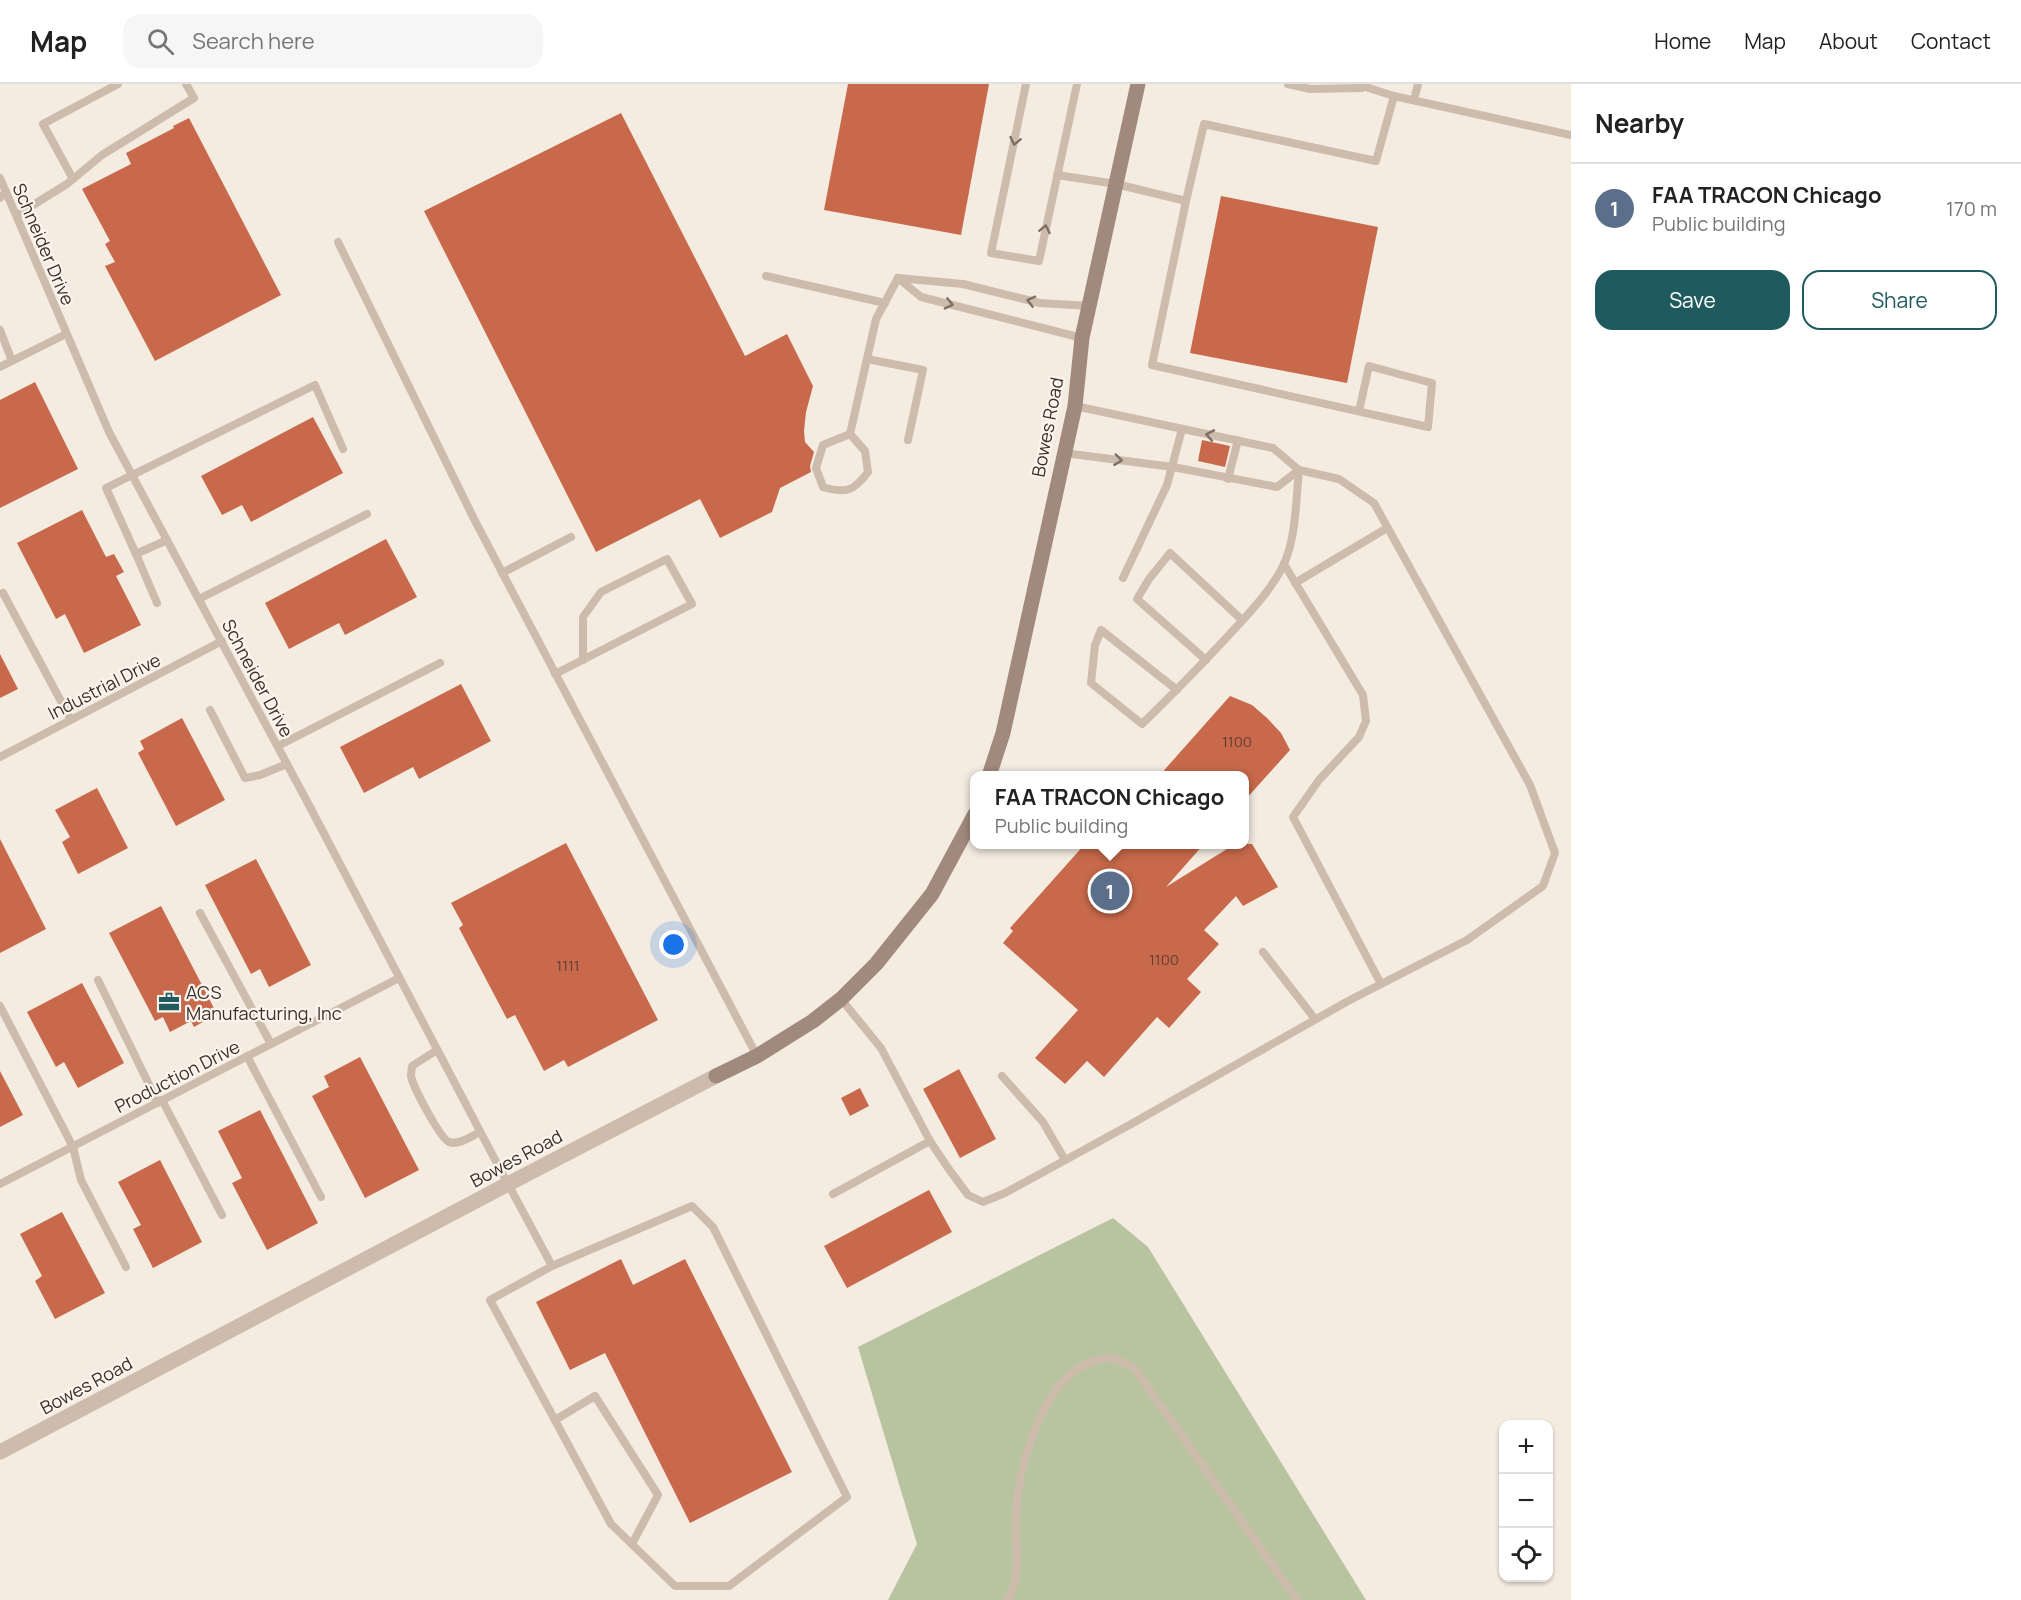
<!DOCTYPE html>
<meta charset="utf-8">
<style>
:root{--surface:#fff;--page:#f6f6f6;--text:#222;--muted:#767676;--line:#e0e0e0;--accent:#1f5a5e}
body{margin:0;font-family:Manrope,sans-serif;background:var(--page);color:var(--text)}
.controls{position:absolute;right:18px;bottom:18px;display:grid;overflow:hidden;border-radius:12px;box-shadow:0 2px 4px #0004}
.controls button{width:54px;height:54px;display:grid;place-items:center;padding:0;border:0;border-bottom:2px solid var(--line);background:var(--surface);color:var(--text);font:30px sans-serif}
.you{position:absolute;left:674px;top:861px;width:21px;height:21px;margin:-15px;border:4px solid #fff;border-radius:50%;background:#1a73e8;box-shadow:0 0 0 9px #1a73e833}
.badge{display:grid;place-items:center;width:39px;height:39px;border-radius:50%;background:var(--accent);color:#fff;font-size:20px;font-weight:700}
.pin{position:absolute;translate:-50% -50%;border:3px solid #fff;box-shadow:0 2px 6px #0006}
.popup{position:absolute;left:970px;top:687px;width:279px;height:78px;box-sizing:border-box;display:grid;place-content:center;border-radius:12px;background:var(--surface);filter:drop-shadow(0 2px 4px #0005);font-size:20px;white-space:nowrap;color:var(--muted)}
.popup b{font-size:22px;color:var(--text)}
.popup::after{content:'';position:absolute;left:50%;top:100%;margin-left:-12px;border:12px solid transparent;border-top-color:var(--surface)}
.list{margin:0;padding:0;list-style:none}
h2{display:flex;justify-content:space-between;align-items:center;height:78px;margin:0;padding:0 24px;font-size:26px}
h2 small{font-size:20px;font-weight:400;color:var(--muted)}
.list li{display:grid;grid-template-columns:39px 1fr auto;gap:18px;align-items:center;box-sizing:border-box;height:90px;padding:0 24px;border-top:2px solid var(--line)}
.list b{display:block;font-size:22px;white-space:nowrap}
.list p{margin:0;font-size:20px;white-space:nowrap;color:var(--muted)}
.list em{font-size:20px;font-style:normal;color:var(--muted)}
.actions{display:flex;gap:12px;padding:18px 24px}
.actions a{flex:1;padding:14px 0;border:2px solid var(--accent);border-radius:18px;text-align:center;font-size:21px;color:var(--accent)}
.actions .main{background:var(--accent);color:#fff}
.icon{flex:none;width:33px;height:33px;fill:none;stroke:currentColor;stroke-width:2;stroke-linecap:round;stroke-linejoin:round}
.map{position:relative;flex:none;width:1571px;height:1516px;overflow:hidden}
header{display:flex;align-items:center;gap:36px;box-sizing:border-box;height:84px;padding:0 30px;background:var(--surface);border-bottom:2px solid var(--line)}
header strong{font-size:28px}
nav{display:flex;gap:33px;margin-inline-start:auto;font-size:21px}
.search{width:420px;height:54px;background:var(--page);display:flex;align-items:center;gap:15px;box-sizing:border-box;padding:0 21px;border-radius:18px;color:var(--muted);font-size:22px}
main{display:flex}
aside{flex:1;background:var(--surface)}
.map>svg:first-child{display:block}
</style>
<header>
<strong>Map</strong>
<div class="search"><svg class="icon" aria-label="search" viewBox="0 0 24 24"><circle cx="10" cy="10" r="6"/><path d="M15 15l6 6"/></svg>Search here</div>
<nav><a>Home</a><a>Map</a><a>About</a><a>Contact</a></nav>
</header>
<main>
<div class="map">
<svg width="1571" height="1516" viewBox="0 0 1571 1516">
<rect width="100%" height="100%" fill="#f4ebe1"/>
<polygon fill="#b8c4a0" points="1113,1134 1148,1163 1366,1516 888,1516 917,1460 858,1263"/>
<g fill="#c8694b">
<polygon points="848,0 989,0 961,151 824,126"/>
<polygon points="621,29 745,272 787,250 813,302 806,328 804,347 805,358 814,368 810,382 811,388 780,404 772,428 720,454 700,415 596,468 424,127"/>
<polygon points="189,34 281,211 155,277 105,182 115,178 105,160 110,157 82,105 131,80 126,69 174,44 173,42"/>
<polygon points="1221,112 1378,143 1347,299 1190,269"/>
<polygon points="35,298 78,385 0,424 0,316"/>
<polygon points="313,333 343,389 251,438 242,421 222,431 201,392"/>
<polygon points="1202,356 1230,362 1225,383 1198,377"/>
<polygon points="82,426 106,473 114,470 124,488 116,492 141,541 84,569 65,530 56,535 17,459"/>
<polygon points="386,455 417,513 345,551 339,539 289,565 265,519"/>
<polygon points="0,570 18,605 0,614"/>
<polygon points="461,600 491,657 419,695 413,683 364,709 340,663"/>
<polygon points="1230,612 1252,621 1267,634 1281,649 1290,666 1245,716 1245,692 1159,692"/>
<polygon points="182,634 225,716 176,742 138,669 144,665 140,657"/>
<polygon points="97,704 128,764 78,790 62,758 70,753 55,726"/>
<polygon points="0,755 46,845 0,869"/>
<polygon points="566,759 658,936 568,983 564,976 544,987 515,931 507,935 459,844 463,841 451,819"/>
<polygon points="1085,760 1204,760 1166,803 1235,760 1252,760 1278,803 1243,822 1236,812 1204,846 1219,860 1187,895 1201,908 1169,944 1157,933 1104,993 1087,977 1065,1000 1035,974 1078,926 1003,859 1013,847 1010,844"/>
<polygon points="256,775 311,881 269,903 260,885 251,890 205,801"/>
<polygon points="161,822 217,930 194,943 191,937 170,948 163,933 155,937 109,849"/>
<polygon points="82,899 124,979 78,1004 64,978 56,983 27,928"/>
<polygon points="360,973 419,1086 365,1114 312,1012 329,1003 324,992"/>
<polygon points="959,985 996,1055 960,1074 923,1005"/>
<polygon points="0,987 23,1031 0,1043"/>
<polygon points="860,1004 869,1022 850,1032 841,1014"/>
<polygon points="260,1026 318,1139 267,1166 232,1099 242,1094 218,1047"/>
<polygon points="160,1076 202,1158 153,1184 133,1145 141,1141 118,1098"/>
<polygon points="929,1106 952,1148 847,1204 824,1162"/>
<polygon points="62,1128 105,1209 55,1235 35,1197 42,1192 20,1150"/>
<polygon points="621,1175 633,1201 685,1175 792,1388 690,1439 605,1269 570,1286 536,1218"/>
</g>
<g fill="none" stroke-linecap="round" stroke-linejoin="round">
<g stroke="#cdbbac" stroke-width="8">
<polyline points="1026,0 991,169 1039,177 1077,0"/>
<polyline points="1288,0 1310,5 1362,4"/>
<polyline points="1356,0 1394,12 1571,51"/>
<polyline points="1414,16 1418,0"/>
<polyline points="1057,91 1116,100 1186,117 1204,40 1376,77 1394,12"/>
<polyline points="0,94 109,348 310,723 492,1070 552,1182 490,1216 611,1440 675,1502 729,1502 847,1413 713,1143 692,1122 552,1182"/>
<polyline points="73,95 43,40 118,0"/>
<polyline points="0,114 6,108"/>
<polyline points="1186,117 1152,281 1428,343 1432,299 1369,282 1359,327"/>
<polyline points="17,131 67,100 102,71 194,14 186,0"/>
<polyline points="338,158 474,435 757,972"/>
<polyline points="766,192 885,219"/>
<polyline points="898,194 921,213 1082,254"/>
<polyline points="898,194 963,200 1040,219 1089,222"/>
<polyline points="0,246 12,277"/>
<polyline points="867,275 923,286 908,356"/>
<polyline points="0,283 66,250"/>
<path d="M850 350 823 361 816 384 823 403C846 410 854 407 868 388L865 367 850 350 876 235 898 194"/>
<polyline points="1064,369 1173,383 1277,403 1299,386 1273,364 1075,322"/>
<polyline points="1228,395 1238,356"/>
<polyline points="167,456 136,470 106,404 315,301 343,365"/>
<polyline points="136,470 157,519"/>
<polyline points="1284,480 1363,611 1366,637 1359,653 1319,696 1293,733 1381,900"/>
<polyline points="502,489 571,453"/>
<polyline points="1123,494 1167,401 1182,345"/>
<polyline points="1295,499 1387,444"/>
<polyline points="3,509 71,636"/>
<polyline points="199,515 367,430"/>
<polyline points="1206,576 1137,515 1149,495 1170,469 1242,536"/>
<polyline points="555,590 692,520 667,475 601,508 583,533 583,576"/>
<polyline points="210,626 245,694 260,691 287,680"/>
<polyline points="278,662 440,579"/>
<polyline points="0,673 222,557"/>
<polyline points="200,829 271,960"/>
<polyline points="1263,868 1315,935"/>
<polyline points="98,896 158,1019"/>
<path d="M841 915 881 964 930 1057 948 1084 968 1111 983 1118 1005 1109 1133 1039 1348 917 1467 856 1543 802 1555 769 1530 701 1374 419 1339 395 1299 386C1296 415 1296 456 1283 482 1270 508 1249 529 1229 551 1201 581 1172 611 1142 640L1091 599 1095 561 1101 546 1177 606"/>
<polyline points="0,922 73,1063 81,1096 126,1183"/>
<path d="M437 966 412 982C412 984 411 990 411 992 413 1003 440 1054 449 1058 458 1062 472 1052 480 1048"/>
<polyline points="247,972 321,1113"/>
<polyline points="1002,992 1043,1038 1065,1076"/>
<polyline points="162,1016 222,1131"/>
<polyline points="0,1100 399,894"/>
<polyline points="833,1110 930,1057"/>
<polyline points="555,1336 595,1312 658,1411 632,1460"/>
<path d="M1008 1516C1022 1490 1015 1459 1016 1430 1019 1383 1039 1305 1084 1281 1106 1270 1115 1272 1135 1285L1297 1516"/>
</g>
<polyline stroke="#cdbbac" stroke-width="15" points="0,1368 508,1100 716,992"/>
<g stroke="#a18a7d" stroke-width="15">
<polyline points="989,692 1003,649 1075,322 1082,254 1138,0"/>
<polyline points="716,992 757,972 813,937 841,915 876,880 932,810 975,730"/>
</g>
</g>
<defs><path id="oneway-chevron" d="M-2-3.5L2.5 0L-2 3.5" fill="none" stroke-width="1.6" stroke-linecap="round" stroke-linejoin="round" transform="scale(1.5)"/></defs>
<g stroke="#7d6f65">
<use href="#oneway-chevron" transform="translate(1015 57) rotate(102)"/>
<use href="#oneway-chevron" transform="translate(1045 145) rotate(-78)"/>
<use href="#oneway-chevron" transform="translate(1031 217) rotate(-166)"/>
<use href="#oneway-chevron" transform="translate(949 220) rotate(13)"/>
<use href="#oneway-chevron" transform="translate(1210 351) rotate(-170)"/>
<use href="#oneway-chevron" transform="translate(1118 376) rotate(7)"/>
</g>
<defs>
<symbol id="office-bare" viewBox="-9 -9 18 18"><path d="M-6-3h4V-5.5h4V-3h4V5H-6ZM-1-4.5V-3h2v-1.5ZM-6 0V1H6V0Z" fill="#1f5a5e" stroke="#fbf5ee" stroke-width="2.5" paint-order="stroke"/></symbol>
</defs>
<g fill-rule="evenodd">
<use href="#office-bare" x="154" y="903" width="30" height="30"/>
</g>
<g text-anchor="middle" dominant-baseline="central" stroke-width="4.5" stroke-linejoin="round" paint-order="stroke">
<g font-size="15" fill="#5e3e33">
<text x="1237" y="657">1100</text>
<text x="1164" y="875">1100</text>
<text x="568" y="881">1111</text>
</g>
<g font-size="18" fill="#3b302b" stroke="#fbf5ee">
<text transform="translate(44 160) rotate(67)">Schneider Drive</text>
<text transform="translate(1047 343) rotate(-79)">Bowes Road</text>
<text transform="translate(258 594) rotate(62)">Schneider Drive</text>
<text transform="translate(104 602) rotate(-27)">Industrial Drive</text>
<text transform="translate(177 992) rotate(-27)">Production Drive</text>
<text transform="translate(516 1074) rotate(-28)">Bowes Road</text>
<text transform="translate(86 1301) rotate(-28)">Bowes Road</text>
</g>
<g font-size="18" fill="#3b302b" stroke="#fbf5ee" text-anchor="start">
<text x="186" y="908">ACS<tspan x="186" dy="21">Manufacturing, Inc</tspan></text>
</g>
</g>
</svg>
<div class="controls">
<button>+</button>
<button>−</button>
<button><svg class="icon" aria-label="locate" viewBox="0 0 24 24"><circle cx="12" cy="12" r="6"/><path d="M12 2v4M12 18v4M2 12h4M18 12h4"/></svg></button>
</div>
<div class="you"></div>
<div class="pin badge" style="left:1110px;top:807px;background:#5c6f8a">1</div>
<div class="popup"><b>FAA TRACON Chicago</b>Public building</div>
</div>
<aside>
<h2>Nearby<small></small></h2>
<ul class="list">
<li><span class="badge" style="background:#5c6f8a">1</span><div><b>FAA TRACON Chicago</b><p>Public building</p></div><em>170 m</em></li>
</ul>
<div class="actions"><a class="main">Save</a><a>Share</a></div>
</aside>
</main>
